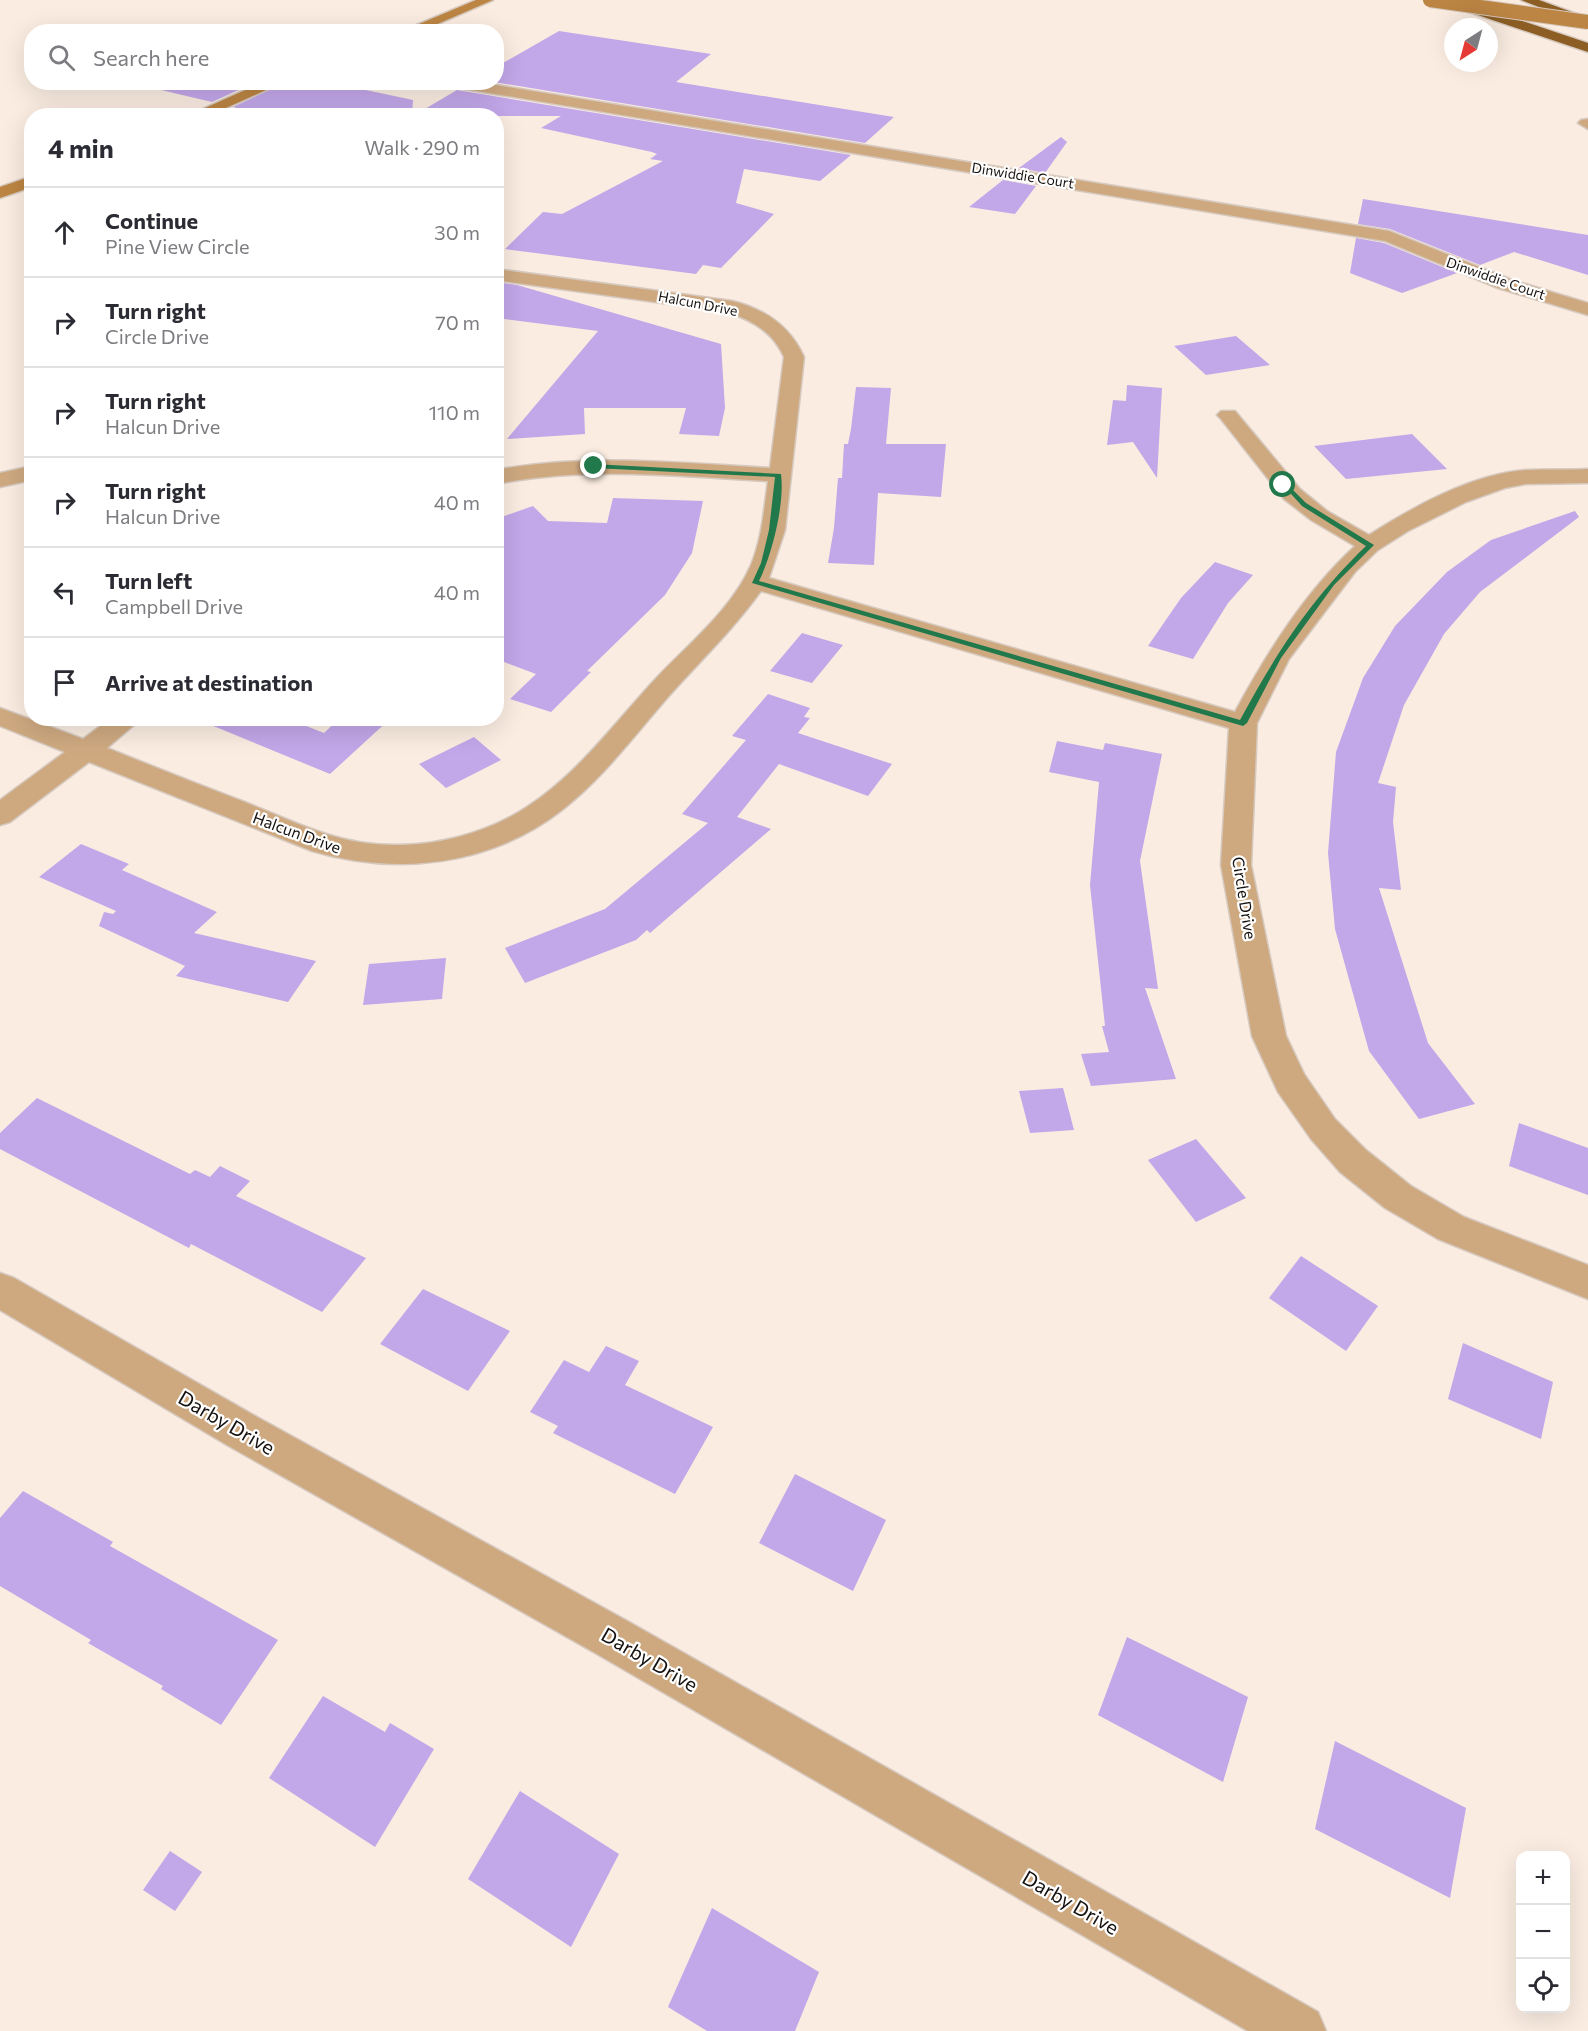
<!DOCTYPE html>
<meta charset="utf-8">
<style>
:root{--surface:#fff;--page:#f7f7f7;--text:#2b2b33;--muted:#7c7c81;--line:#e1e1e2}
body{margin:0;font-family:Commissioner,sans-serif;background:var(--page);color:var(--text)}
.controls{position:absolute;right:18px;bottom:18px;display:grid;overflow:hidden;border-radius:12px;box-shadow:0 6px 24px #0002}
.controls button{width:54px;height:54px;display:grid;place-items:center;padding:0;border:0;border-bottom:2px solid var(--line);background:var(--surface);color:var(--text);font:30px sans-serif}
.compass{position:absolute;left:1444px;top:18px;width:54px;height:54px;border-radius:50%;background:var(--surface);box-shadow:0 6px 24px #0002;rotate:216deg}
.stop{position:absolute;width:18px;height:18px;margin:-14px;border:4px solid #21784b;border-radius:50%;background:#fff}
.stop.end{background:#21784b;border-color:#fff;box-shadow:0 2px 6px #0008}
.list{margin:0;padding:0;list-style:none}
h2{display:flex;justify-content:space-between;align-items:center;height:78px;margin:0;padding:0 24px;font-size:26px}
h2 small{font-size:20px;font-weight:400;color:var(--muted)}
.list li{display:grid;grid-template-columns:39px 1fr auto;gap:18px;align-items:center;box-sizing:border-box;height:90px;padding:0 24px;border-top:2px solid var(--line)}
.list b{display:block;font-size:22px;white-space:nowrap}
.list p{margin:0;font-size:20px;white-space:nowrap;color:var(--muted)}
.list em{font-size:20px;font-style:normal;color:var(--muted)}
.icon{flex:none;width:33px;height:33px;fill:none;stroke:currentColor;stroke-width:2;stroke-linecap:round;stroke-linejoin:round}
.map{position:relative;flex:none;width:1588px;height:2031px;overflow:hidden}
.search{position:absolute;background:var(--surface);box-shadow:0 6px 24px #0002;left:24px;top:24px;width:480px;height:66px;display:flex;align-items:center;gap:15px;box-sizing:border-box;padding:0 21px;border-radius:24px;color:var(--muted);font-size:22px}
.panel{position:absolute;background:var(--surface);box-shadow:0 6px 24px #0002;left:24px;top:108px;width:480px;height:618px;border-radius:24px}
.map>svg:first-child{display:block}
</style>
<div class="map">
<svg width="1588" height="2031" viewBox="0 0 1588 2031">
<rect width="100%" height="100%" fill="#faece1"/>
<g fill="#c2a7e9">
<polygon points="559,31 711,54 676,82 894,117 865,143 494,82 496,82 496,67"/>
<polygon points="183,82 256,82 212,102 161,90"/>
<polygon points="286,82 328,82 413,100 412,116 267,116 233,107"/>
<polygon points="457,90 851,155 820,181 744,169 736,203 774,214 721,268 703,265 696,274 505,249 543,212 562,214 663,161 650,159 657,154 652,152 541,128 561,116 413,116"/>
<polygon points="1061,137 1067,142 1045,173 1019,168"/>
<polygon points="1003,180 1036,186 1015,214 969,207"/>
<polygon points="1363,199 1588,235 1588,275 1514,252 1480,265 1390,229 1358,224"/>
<polygon points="1356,238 1384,243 1457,273 1402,293 1350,273"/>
<polygon points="496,282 517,285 721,344 725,408 719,436 679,434 686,408 584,408 585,434 507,439 598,331 496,318"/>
<polygon points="1236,336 1270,365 1206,375 1174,346"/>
<polygon points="1127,385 1162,388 1157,478 1133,442 1107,445 1113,400 1126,401"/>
<polygon points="856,387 891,388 886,444 946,444 941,497 878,493 874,565 828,563 834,528 838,478 842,478 844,444 848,444 851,429"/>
<polygon points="1412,434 1447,469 1346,479 1314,446"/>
<polygon points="613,498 703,501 692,553 665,595 587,671 591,672 551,712 510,699 536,674 496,659 496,519 533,506 548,521 607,523"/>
<polygon points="1575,511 1579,517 1480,592 1444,634 1404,705 1378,783 1396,787 1393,822 1401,890 1379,888 1428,1043 1475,1104 1419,1119 1369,1051 1335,929 1328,853 1336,752 1363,678 1395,626 1447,572 1491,540"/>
<polygon points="1215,562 1253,575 1228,603 1193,659 1148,646 1181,598"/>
<polygon points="802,633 843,645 812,683 770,671"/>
<polygon points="768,694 810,708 804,717 810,718 798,733 892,764 868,796 779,764 737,817 771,829 650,933 647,930 636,940 525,983 505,948 605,909 708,823 682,814 746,740 732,736"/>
<polygon points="194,718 286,718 324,733 340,718 391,718 330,774"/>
<polygon points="474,737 501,760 446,788 419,764"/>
<polygon points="1057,741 1103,750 1105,743 1162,754 1140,861 1158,989 1145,988 1176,1079 1091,1086 1081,1054 1109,1052 1102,1026 1105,1026 1090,885 1099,782 1049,772"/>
<polygon points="81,844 129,864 122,870 217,912 194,933 316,961 288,1002 176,976 185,966 99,926 104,912 113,914 116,911 39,877"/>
<polygon points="446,958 442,999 363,1005 369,964"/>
<polygon points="1063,1088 1074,1130 1030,1133 1019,1091"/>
<polygon points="37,1098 190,1174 195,1170 210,1177 220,1166 250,1181 236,1196 366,1258 322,1312 191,1244 189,1248 0,1149 0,1133"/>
<polygon points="1519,1123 1588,1148 1588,1195 1509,1166"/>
<polygon points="1196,1139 1246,1198 1196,1222 1148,1160"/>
<polygon points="1301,1256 1378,1306 1346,1351 1269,1298"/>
<polygon points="423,1289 510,1331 468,1391 380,1344"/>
<polygon points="1463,1343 1553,1382 1541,1439 1448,1399"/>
<polygon points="606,1346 639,1361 625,1385 713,1427 675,1494 553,1433 558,1426 530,1412 564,1360 589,1372"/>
<polygon points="795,1474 886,1520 853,1591 759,1543"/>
<polygon points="23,1491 113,1542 110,1546 278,1640 221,1725 161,1689 163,1686 88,1643 91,1640 0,1586 0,1518"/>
<polygon points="1127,1637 1248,1697 1223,1782 1098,1715"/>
<polygon points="323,1696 385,1732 390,1723 434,1749 375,1847 269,1778"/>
<polygon points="1335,1741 1466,1808 1450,1898 1315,1829"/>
<polygon points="520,1791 619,1854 571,1947 468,1879"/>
<polygon points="170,1851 202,1872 175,1911 143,1890"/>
<polygon points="712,1908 819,1972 795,2031 707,2031 668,2007"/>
</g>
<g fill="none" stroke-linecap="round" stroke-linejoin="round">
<defs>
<g id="street">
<polygon points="440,82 477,82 1389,231 1512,280 1588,303 1588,315 1498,288 1385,241 447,86"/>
<polygon points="1588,119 1588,129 1578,123 1581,120"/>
<path d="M496 269 732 301C765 309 790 326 804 357L785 530 769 578 1235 712C1267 653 1305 592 1355 546L1311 520 1284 499 1221 419 1217 415 1221 411H1235L1300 489 1327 511 1369 535C1415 506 1472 474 1527 470 1547 469 1568 470 1588 469V483L1526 484 1505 488 1466 502 1408 531 1378 550 1355 572 1289 659 1257 723 1251 865 1286 1036 1304 1074 1335 1119 1366 1150 1411 1186 1464 1217 1588 1265V1299L1438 1239 1385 1208 1340 1172 1311 1139 1278 1092 1252 1036 1221 865 1229 728 761 591C733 630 699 662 668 697 634 736 603 778 562 810 490 866 397 876 312 851L89 762 10 822 0 825V800L65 752 0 726V708L83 739 111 718H142L107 748C152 766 197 784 242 801 270 812 298 825 326 834 392 856 470 844 527 807 575 776 611 728 649 686 683 648 730 613 751 565 762 539 764 509 768 481 676 476 587 466 496 484V470C588 453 678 463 770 468L784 357C773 332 753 321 728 312L496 280Z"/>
<polygon points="32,466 32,480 0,487 0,473"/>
<polygon points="0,1273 14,1278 257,1417 629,1622 1318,2012 1326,2031 1248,2031 597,1654 227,1445 0,1310"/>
</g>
<g id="secondary">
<polygon points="476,0 493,0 419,32 400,32"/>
<polygon points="263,82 284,82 208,116 187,116"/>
<polygon points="32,176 32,187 0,198 0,187"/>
</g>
<g id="highway">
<polygon points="1448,0 1460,0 1588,43 1588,52 1448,5"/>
<polygon points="1521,0 1539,0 1588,18 1588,26"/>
</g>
</defs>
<use href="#street" stroke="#d6c9bf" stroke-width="3"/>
<use href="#secondary" stroke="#d6c9bf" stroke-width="3"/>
<use href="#highway" stroke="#d6c9bf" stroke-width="3"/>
<use href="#street" fill="#cea980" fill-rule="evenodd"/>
<use href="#secondary" fill="#bc8543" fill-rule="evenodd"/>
<use href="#highway" fill="#8c5e24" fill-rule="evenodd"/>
<defs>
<polyline id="secondary-bridge" points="1430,0 1588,22"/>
</defs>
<use href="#secondary-bridge" stroke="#d6c9bf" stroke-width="16" stroke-linecap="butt"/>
<use href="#secondary-bridge" stroke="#bc8543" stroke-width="14"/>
</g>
<path fill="#21784b" d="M592 464 781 474C785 503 772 555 759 581L1240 720C1277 652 1310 600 1366 546L1302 506 1281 483H1286L1306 503 1374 545 1334 585 1281 658 1247 723 1243 726 752 583 761 563 769 530 775 477 594 468Z"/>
<g text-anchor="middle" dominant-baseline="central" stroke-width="4.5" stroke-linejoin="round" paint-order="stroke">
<g font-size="14" fill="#16110e" stroke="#fff">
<text transform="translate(1023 175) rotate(9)">Dinwiddie Court</text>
<text transform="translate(1496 278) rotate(19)">Dinwiddie Court</text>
<text transform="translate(698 303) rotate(11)">Halcun Drive</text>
</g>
<g font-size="16" fill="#16110e" stroke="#fff">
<text transform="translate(297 832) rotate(20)">Halcun Drive</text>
<text transform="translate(1245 898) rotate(81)">Circle Drive</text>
</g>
<g font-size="20" fill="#16110e" stroke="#fff">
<text transform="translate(227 1422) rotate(30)">Darby Drive</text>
<text transform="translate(650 1659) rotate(30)">Darby Drive</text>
<text transform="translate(1071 1902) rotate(30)">Darby Drive</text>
</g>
</g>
</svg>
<div class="controls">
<button>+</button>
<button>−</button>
<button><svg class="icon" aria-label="locate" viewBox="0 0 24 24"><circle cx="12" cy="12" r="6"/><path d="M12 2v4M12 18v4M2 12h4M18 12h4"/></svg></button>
</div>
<svg class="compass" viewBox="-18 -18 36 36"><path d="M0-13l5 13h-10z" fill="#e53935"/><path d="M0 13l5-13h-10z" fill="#7c7c81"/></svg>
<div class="stop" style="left:1283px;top:485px"></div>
<div class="stop end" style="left:594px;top:466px"></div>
<div class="search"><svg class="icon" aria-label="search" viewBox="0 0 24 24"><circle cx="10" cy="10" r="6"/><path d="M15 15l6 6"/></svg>Search here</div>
<section class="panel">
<h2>4 min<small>Walk · 290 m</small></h2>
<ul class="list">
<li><svg class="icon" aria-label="ahead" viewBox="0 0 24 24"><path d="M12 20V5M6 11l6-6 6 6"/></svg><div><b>Continue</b><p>Pine View Circle</p></div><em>30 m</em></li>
<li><svg class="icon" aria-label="right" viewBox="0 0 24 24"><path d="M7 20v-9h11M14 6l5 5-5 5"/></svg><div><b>Turn right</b><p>Circle Drive</p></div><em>70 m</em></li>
<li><svg class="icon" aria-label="right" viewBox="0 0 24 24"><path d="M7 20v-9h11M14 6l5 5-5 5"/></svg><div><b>Turn right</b><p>Halcun Drive</p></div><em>110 m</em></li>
<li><svg class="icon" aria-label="right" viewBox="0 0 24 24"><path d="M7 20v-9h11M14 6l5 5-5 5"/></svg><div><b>Turn right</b><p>Halcun Drive</p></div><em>40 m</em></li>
<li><svg class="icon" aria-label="left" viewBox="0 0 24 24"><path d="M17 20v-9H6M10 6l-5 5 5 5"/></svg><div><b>Turn left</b><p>Campbell Drive</p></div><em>40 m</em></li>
<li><svg class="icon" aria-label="arrive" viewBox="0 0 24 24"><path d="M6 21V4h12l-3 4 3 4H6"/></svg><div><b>Arrive at destination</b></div></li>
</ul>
</section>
</div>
